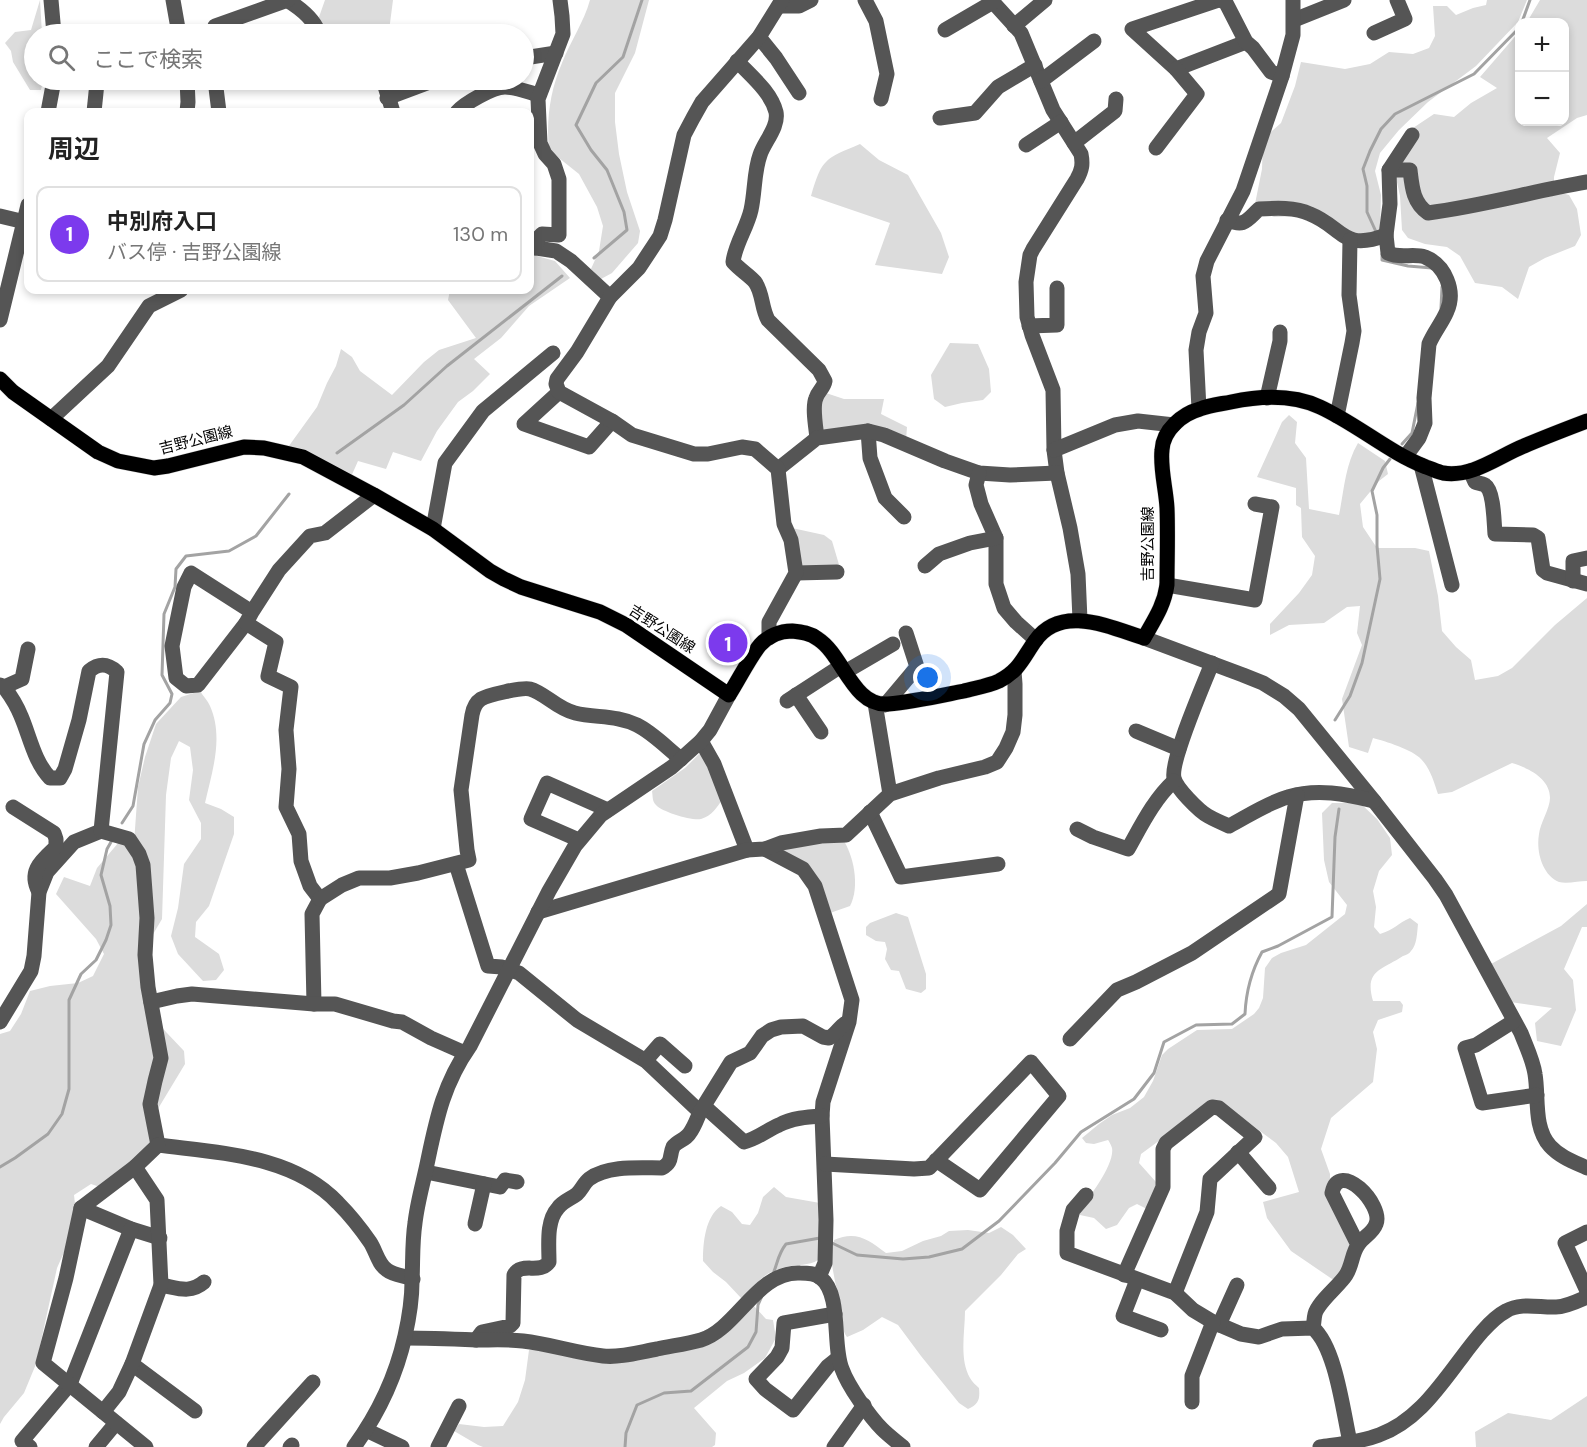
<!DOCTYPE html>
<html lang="ja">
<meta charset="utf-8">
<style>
:root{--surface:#fff;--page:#f2f2f2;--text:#222;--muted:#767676;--line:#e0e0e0;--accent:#7c3aed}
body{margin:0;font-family:"DM Sans","Noto Sans JP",sans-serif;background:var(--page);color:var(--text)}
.controls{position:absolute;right:18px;top:18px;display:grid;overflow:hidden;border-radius:12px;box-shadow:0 3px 9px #0003}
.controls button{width:54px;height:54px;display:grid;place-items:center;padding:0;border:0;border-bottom:2px solid var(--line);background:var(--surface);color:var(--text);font:30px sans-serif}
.you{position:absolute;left:928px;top:678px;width:21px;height:21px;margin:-15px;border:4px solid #fff;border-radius:50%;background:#1a73e8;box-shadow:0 0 0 9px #1a73e833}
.badge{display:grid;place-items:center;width:39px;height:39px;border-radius:50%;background:var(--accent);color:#fff;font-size:20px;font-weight:700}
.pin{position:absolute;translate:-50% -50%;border:3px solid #fff;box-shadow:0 2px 6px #0006}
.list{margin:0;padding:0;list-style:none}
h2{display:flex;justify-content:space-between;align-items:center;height:78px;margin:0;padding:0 24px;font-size:26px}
h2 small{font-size:20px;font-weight:400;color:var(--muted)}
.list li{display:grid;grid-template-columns:39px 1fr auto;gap:18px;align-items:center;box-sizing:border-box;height:96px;margin:0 12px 12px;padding:0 12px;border:2px solid var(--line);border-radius:12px}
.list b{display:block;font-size:22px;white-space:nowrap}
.list p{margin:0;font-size:20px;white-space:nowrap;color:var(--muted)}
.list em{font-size:20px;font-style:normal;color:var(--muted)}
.icon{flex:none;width:33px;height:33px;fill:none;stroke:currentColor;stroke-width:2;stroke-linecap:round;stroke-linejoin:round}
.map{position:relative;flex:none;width:1587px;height:1447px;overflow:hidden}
.search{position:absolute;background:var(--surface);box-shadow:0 3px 9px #0003;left:24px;top:24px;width:510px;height:66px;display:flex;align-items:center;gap:15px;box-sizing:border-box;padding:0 21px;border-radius:33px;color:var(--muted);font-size:22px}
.panel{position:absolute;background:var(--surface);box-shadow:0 3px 9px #0003;left:24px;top:108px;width:510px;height:186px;border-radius:12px}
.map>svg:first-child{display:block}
</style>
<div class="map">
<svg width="1587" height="1447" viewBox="0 0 1587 1447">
<rect width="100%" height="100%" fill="#fff"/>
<g fill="#dcdcdc">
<polygon points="40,0 42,34 34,34 34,80 43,80 41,90 30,90 13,62 11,51 5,43 15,32 31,30"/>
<polygon points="325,0 393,0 389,31 359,31 359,34 322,34 319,17"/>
<path d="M590 0H649L635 53 615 93V122L619 154 627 192 640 231 638 243 612 273 601 279 591 269 599 251 603 226 597 207 579 174 549 150C546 120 550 91 562 63 570 42 584 22 590 0Z"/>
<polygon points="1487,0 1527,0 1518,22 1476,66 1428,102 1399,130 1380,153 1375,171 1381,195 1380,231 1343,240 1327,222 1299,216 1274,217 1254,209 1262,169 1263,139 1281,123 1295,86 1301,62 1345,69 1370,64 1389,52 1413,54 1429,48 1435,36 1433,6 1447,6 1456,15 1473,8 1486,5"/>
<polygon points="1540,0 1587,0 1587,115 1577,118 1547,138 1560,153 1554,177 1554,191 1569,195 1577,209 1581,235 1575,246 1545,258 1529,267 1518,299 1502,287 1475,283 1460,256 1447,247 1425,244 1408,238 1402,230 1400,196 1395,173 1413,128 1434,114 1454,117 1471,103 1497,88 1480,77 1519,32 1520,122 1564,122 1564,22 1527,22"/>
<path d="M860 144 879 160 908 175 941 233 949 257 942 274 875 265 890 223 811 196C822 158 825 159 860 144Z"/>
<polygon points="530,254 555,261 570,278 529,306 501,338 474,359 490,374 473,391 458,402 437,431 421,461 393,452 386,469 358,461 350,479 286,450 317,407 327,383 336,366 341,349 352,357 360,371 392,395 424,362 439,350 476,338 448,300 450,290 530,290"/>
<polygon points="950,343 978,344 989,369 991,392 983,400 962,403 945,407 934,399 931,375"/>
<polygon points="826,393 844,399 884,399 881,414 907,427 906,440 823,434 820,429 821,397"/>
<path d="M1289 415 1297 422 1295 443 1306 458 1309 509 1339 515C1344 491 1345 465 1358 443L1385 461 1388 474 1379 481 1360 504 1363 527 1377 548H1415L1429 551 1438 596 1442 631 1456 647 1471 660 1475 680 1498 676 1512 668 1555 625 1587 598V881C1579 881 1567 884 1559 882 1542 875 1536 851 1539 834 1540 824 1550 808 1550 798 1550 778 1528 768 1512 763L1452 792 1438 794C1434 782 1430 768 1421 759 1413 750 1385 741 1373 738L1368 753 1349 747 1342 699 1362 645 1357 633 1360 606 1347 607 1324 623 1289 625 1270 635V624L1299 593 1312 575 1315 556 1302 537 1301 508 1296 505V488L1257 477 1282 422Z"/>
<polygon points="792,528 824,535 832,541 840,568 801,566"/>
<path d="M200 691C203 696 208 701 210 706 224 737 212 772 205 803L221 809 234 817V834L209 906 196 922 195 937 219 954 224 970 216 980 203 981 178 954 171 936 178 908 184 864 201 839V823L189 800 193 770 190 747 179 741 171 758 166 795 162 919 139 958 149 1014 184 1051 185 1064 156 1112 150 1147 100 1187 91 1184 74 1195 75 1204 65 1250 57 1268 36 1364 24 1393 4 1417 0 1424V1034L10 1031 21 1014 30 991 50 986 78 983 93 976 104 954 96 939 56 894 64 877 90 886 97 868 119 842 134 843 138 787 145 757 156 724 181 697Z"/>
<path d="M699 754 704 756 722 800C717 807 712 816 701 819 692 821 662 812 656 805 652 801 653 797 652 791L685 768Z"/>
<path d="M1332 803H1360L1377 819 1390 838 1392 855 1379 871 1373 891 1376 907 1374 927 1380 934C1394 930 1398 923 1410 918L1418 924C1417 933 1417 945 1411 951 1409 954 1406 955 1403 956 1382 970 1364 970 1373 1001H1400L1403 1005 1402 1012 1378 1020 1373 1032 1377 1049 1373 1082 1331 1118 1321 1149 1330 1174V1197L1357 1243 1335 1281 1291 1251 1267 1218 1263 1202 1299 1192 1288 1157 1276 1143 1221 1102H1212L1141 1154 1139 1163 1156 1182 1158 1187 1147 1209 1137 1204 1129 1208 1117 1225 1106 1229 1094 1218 1080 1215 1079 1210C1089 1198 1115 1164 1112 1148 1112 1147 1109 1141 1108 1140L1094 1144 1086 1143 1082 1138 1099 1124 1112 1115 1130 1108 1144 1097 1153 1081 1162 1055 1168 1049 1197 1030 1232 1029 1254 1014 1259 1008 1263 998 1265 968 1272 958 1281 953 1306 945 1345 914 1347 905 1329 882 1324 860 1322 813Z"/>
<path d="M842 838C854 855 860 887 850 906L830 913 780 847Z"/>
<polygon points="1587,904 1587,927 1582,927 1564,969 1573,980 1576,1010 1561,1046 1537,1041 1535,1023 1552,1008 1510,1002 1491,964 1561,926"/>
<polygon points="896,913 908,917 926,974 926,989 921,993 906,989 899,971 891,970 885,959 887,949 885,942 876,941 866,935 866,927 870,923"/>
<path d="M774 1187 786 1197 820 1203 818 1260C809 1266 797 1264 786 1267 763 1272 757 1283 742 1299L726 1282 713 1272 703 1261C703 1243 705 1217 721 1206L732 1212 742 1224 750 1225 758 1213 763 1197Z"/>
<path d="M1001 1227 1013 1235 1026 1249 1018 1254 1001 1275 965 1311C965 1332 959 1359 970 1378 972 1382 976 1385 979 1388 980 1399 979 1404 968 1409L959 1403 921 1356 898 1325 882 1317 863 1330 847 1337C841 1329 842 1319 841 1310 838 1288 827 1262 834 1240 856 1230 869 1240 886 1253L902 1251 923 1241 941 1236 949 1231 968 1230 989 1233Z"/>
<polygon points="753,1305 766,1319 773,1320 776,1338 765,1358 744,1373 727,1381 694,1408 716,1433 715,1445 712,1447 483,1447 478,1445 454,1431 459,1424 484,1427 503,1426 518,1402 525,1380 529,1350 540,1348 660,1354"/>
<polygon points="1587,1396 1587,1447 1476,1447 1475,1432 1508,1413 1551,1420"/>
</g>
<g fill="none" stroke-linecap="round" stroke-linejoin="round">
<g stroke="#a3a3a3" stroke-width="3">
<polyline points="1522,22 1530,0"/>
<polyline points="1377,234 1367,212 1367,186 1363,169 1370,151 1381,129 1395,114 1474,74 1520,27"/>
<polyline points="1382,254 1382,260 1408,266 1432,268"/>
<polyline points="594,258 627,230 624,212 607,170 591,150 576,125 596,83 623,57 642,0"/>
<polyline points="1441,308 1442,287"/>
<polyline points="1402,444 1412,433 1418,403"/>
<polyline points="337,453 404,405 447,366 562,276"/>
<polyline points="1335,720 1350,696 1362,663 1380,579 1377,546 1377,515 1372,491 1383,468 1390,459"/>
<polyline points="122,823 133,806 144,744 155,720 170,703 172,694 162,675 164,614 175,587 176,569 186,556 229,551 256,536 289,494"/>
<polyline points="0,1167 15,1158 48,1134 62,1114 69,1089 69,1000 81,974 96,960 106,940 111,925 110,906 101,875 107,849 111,842"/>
<path d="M832 1243 857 1255 903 1259 929 1257 962 1249 999 1221 1055 1163 1081 1132 1134 1099 1154 1073 1164 1042 1196 1025 1232 1024 1245 1014C1246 991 1251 972 1262 952L1278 946 1332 917 1335 837 1339 809"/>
<path d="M773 1274C778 1262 778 1254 786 1244L820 1238"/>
<polyline points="625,1447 626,1433 637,1405 664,1393 691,1391 748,1347 756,1332 758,1305 762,1296"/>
</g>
<defs>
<path id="major" d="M0 379 13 392 98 452 118 461 154 468 168 466 244 447 264 448 303 457 374 495 433 529 490 571 504 579 521 587 600 612 626 625 729 695C738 681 750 657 760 645 768 636 780 631 792 631 802 632 810 633 818 639 843 655 853 707 888 704 913 702 939 696 964 691 975 688 988 686 999 681 1019 671 1023 658 1035 641 1061 604 1109 627 1144 638 1154 620 1164 606 1167 585 1167 560 1168 534 1167 508 1166 489 1160 469 1162 450 1163 430 1182 414 1200 409 1209 405 1221 404 1231 402 1259 396 1292 394 1320 407 1357 424 1388 452 1426 467 1432 469 1438 472 1443 473 1472 478 1499 456 1524 446 1545 437 1566 429 1587 421"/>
</defs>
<use href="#major" stroke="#dbdbdb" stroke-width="16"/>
<g stroke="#555" stroke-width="15">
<polyline points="51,0 54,34"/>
<polyline points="173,0 179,34"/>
<path d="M287 0C300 8 315 20 319 34"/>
<polyline points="865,0 876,21 887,74 881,99"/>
<path d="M991 0 1021 33 1053 110 1081 154C1083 164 1082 170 1077 179L1033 249 1030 255 1026 282 1027 317 1032 335 1053 390 1054 450 1057 473 1070 528 1078 574 1080 620"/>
<polyline points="1219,0 1132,29 1176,69 1246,42"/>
<polyline points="1221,0 1226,3 1246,42 1253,48 1271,72 1282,76"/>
<polyline points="779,6 799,6 811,0"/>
<polyline points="1294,20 1344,0"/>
<polyline points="215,26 288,0"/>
<polyline points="1014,26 1045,0"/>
<polyline points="945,30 993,2"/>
<polyline points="1374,33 1405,19 1397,0"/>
<polyline points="759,37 776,58 799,93"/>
<polyline points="524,58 556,53"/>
<path d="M737 61C751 76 771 92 776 112 779 127 764 142 760 155 754 171 755 192 751 210 747 228 735 244 733 262 740 270 749 275 755 282 763 293 761 307 768 320L819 370 825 381C824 388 818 391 816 398 812 407 816 428 817 438"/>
<polyline points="215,80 219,112"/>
<polyline points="383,80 393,112"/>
<polyline points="1041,81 1094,41"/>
<polyline points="387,98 435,80"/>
<polyline points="48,112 54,80"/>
<polyline points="94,112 97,83"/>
<polyline points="187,112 188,102 187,80"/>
<path d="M457 112C465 103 493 87 505 87 516 87 528 92 539 95"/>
<polyline points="940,118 975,113 998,87 1035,65"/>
<polyline points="1074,143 1115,111 1116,99"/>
<polyline points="1026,145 1061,122"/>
<polyline points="1156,148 1197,94 1176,69"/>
<path d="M1389 170H1410C1412 187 1413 203 1428 213 1482 206 1534 191 1587 182"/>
<polyline points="0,216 25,222"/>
<path d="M1227 220C1245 227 1246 221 1259 209 1276 208 1295 207 1310 214 1343 227 1342 252 1386 235"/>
<polyline points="530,247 556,251 571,261 610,297"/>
<polyline points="535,248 539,237 542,234 559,235 559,179 554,164 545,154 540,143 538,99 563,34 562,16 560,0"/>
<polyline points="0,320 28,205"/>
<polyline points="1029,326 1057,325 1057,288"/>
<polyline points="559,392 524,424 589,447 612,421"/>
<polyline points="1267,398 1280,341 1280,332"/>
<polyline points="1199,409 1196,350 1199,332 1206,313 1203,276 1207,261 1243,191 1282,76 1293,35 1293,0"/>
<polyline points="1337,416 1352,343 1354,331 1349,295 1350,240"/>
<polyline points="51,419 108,366 149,306 181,290"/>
<polyline points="868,431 870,458 885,498 904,517"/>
<polyline points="1054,450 1115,425 1138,421 1174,425"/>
<path d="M1405 457 1419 438 1425 423 1424 398 1429 344C1434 332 1442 323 1447 311 1456 291 1445 265 1425 257 1413 253 1400 259 1388 253L1386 235 1390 204 1389 170 1412 135"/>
<polyline points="1421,465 1452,585"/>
<polyline points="778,469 817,438 868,431 884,435 945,461 979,473 1010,475 1057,473"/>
<path d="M1470 471 1475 482C1477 483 1484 484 1485 485 1494 491 1494 523 1495 534L1533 535 1538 538 1543 570 1547 573 1587 584"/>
<polyline points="979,473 976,485 981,504 996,538 996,584 1004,608 1016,622 1036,640"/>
<polyline points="433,529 445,463 483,411 553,353"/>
<polyline points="925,566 939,554 970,543 996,538"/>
<polyline points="796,573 837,572"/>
<polyline points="1573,581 1573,561 1587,558"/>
<polyline points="1167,585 1255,600 1272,507 1255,504"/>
<polyline points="252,612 191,573 184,587 172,646 176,678 186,686 198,685 246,623 252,612 279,570 310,536 325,533 374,495"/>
<polyline points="246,623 276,642 268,676 291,687 286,730 289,769 286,807 299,834 301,861 310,886 320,899 312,914 314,1004"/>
<polyline points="769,638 769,622 796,573 791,540 784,524 778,469 755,449 742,447 708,454 694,454 632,435 612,421 559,392 556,384 557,379 577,352 610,297 639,268 660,236 665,220 684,135 693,118 702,102 759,37 782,0"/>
<path d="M1144 638 1243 675 1263 683 1284 696 1299 709 1374 801 1435 879 1446 895 1521 1033C1526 1046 1533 1060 1535 1074 1539 1097 1533 1127 1550 1146 1560 1157 1574 1162 1587 1168"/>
<path d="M1212 663C1204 684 1170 761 1174 778 1176 788 1199 811 1208 816 1215 820 1222 823 1229 826 1248 816 1267 803 1288 797 1317 788 1346 794 1374 801"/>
<polyline points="845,672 893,644"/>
<path d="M0 685 4 687C11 696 17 706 21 716 30 737 34 761 50 778H60L65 769 79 720 89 671C99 663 107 663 117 672L101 831 74 842 47 872 39 892 34 956 31 971 0 1022"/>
<polyline points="4,687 22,679 28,649"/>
<polyline points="796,695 821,732"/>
<polyline points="787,701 841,666"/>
<polyline points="875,703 890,794"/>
<polyline points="885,705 917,667 906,633"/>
<polyline points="1136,731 1179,749"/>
<polyline points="701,741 714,764 747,850"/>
<path d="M13 807 54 833 56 839V847C41 861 28 871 39 892"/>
<polyline points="870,812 901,877 998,864"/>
<path d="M1077 829 1093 837 1128 849C1141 826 1154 799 1174 781"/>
<polyline points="101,831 129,839 139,854 143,865 147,918 145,955 148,987 161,1058 155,1081 150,1104 158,1145"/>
<polyline points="579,840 531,819 547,783 608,810"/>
<polyline points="765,849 803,869 815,886 852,1000 849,1022 823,1102 822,1116 826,1220 825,1263 819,1277"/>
<path d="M456 864 488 966 502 967 519 973 577 1020 646 1061 700 1112C697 1119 694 1128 689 1134 685 1140 677 1141 673 1147 669 1156 673 1162 662 1168 640 1168 608 1165 589 1179 584 1183 582 1189 577 1194 571 1199 563 1201 558 1208 546 1221 549 1245 549 1262 540 1275 521 1261 514 1275L513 1323 510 1326 482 1332 476 1340"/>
<path d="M320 899 342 885 359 878H390L418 873 469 860 467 850 461 790 472 715C473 709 475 703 481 699 488 695 522 687 530 689 545 693 557 709 575 713 596 718 617 715 637 725 653 733 667 748 681 759"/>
<polyline points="538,912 747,850 765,849 781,843 821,836 846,835 890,794 939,778 985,767 997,762 1006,748 1013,732 1015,715 1015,684 1014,671"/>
<polyline points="151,1002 177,996 192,994 314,1004 335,1004 393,1021 402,1022 431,1038 465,1053"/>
<polyline points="1514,1021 1476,1045 1465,1048 1482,1103 1537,1095"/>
<polyline points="1070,1039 1117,990 1136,982 1192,953 1279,894 1297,795"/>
<polyline points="646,1060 660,1044 685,1066"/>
<path d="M704 1106 744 1142C757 1139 767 1130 779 1125 792 1118 807 1117 822 1116"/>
<path d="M700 1112 731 1062 750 1053 762 1036 771 1030 781 1027 803 1026 823 1037 829 1038C837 1034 840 1025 848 1022"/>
<path d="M158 1145C219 1153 293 1155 338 1203 350 1215 361 1229 370 1242 376 1251 378 1264 387 1270 393 1275 405 1276 413 1279"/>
<polyline points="1238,1152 1269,1188"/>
<polyline points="825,1164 914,1169 929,1168 1031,1062 1059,1096 980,1190 936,1160"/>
<polyline points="426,1172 500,1187 505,1180 517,1182"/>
<path d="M1086 1195 1073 1210 1067 1231V1253L1175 1293 1193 1310 1213 1322 1241 1334 1259 1337 1282 1329 1313 1328C1336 1348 1343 1412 1350 1442"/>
<polyline points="81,1208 131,1229 160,1238"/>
<polyline points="475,1224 484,1184"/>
<polyline points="1587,1232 1565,1243 1587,1291"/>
<polyline points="1124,1275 1163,1187 1163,1149 1166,1143 1212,1107 1219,1108 1255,1137 1210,1179 1207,1212 1175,1293"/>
<polyline points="1137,1280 1123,1316 1161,1330"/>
<path d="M161 1285C178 1288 190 1294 204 1282"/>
<polyline points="835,1314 784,1323 782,1348 777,1357 756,1379 765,1389 793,1410 828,1366 838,1358"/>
<polyline points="1219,1325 1237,1285"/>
<path d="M1313 1328C1314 1323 1314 1318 1315 1314 1318 1302 1339 1286 1346 1275 1352 1266 1352 1253 1358 1245 1363 1237 1373 1233 1376 1224 1384 1205 1339 1158 1332 1193L1358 1245"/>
<path d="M405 1338C429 1338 453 1339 477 1340 492 1340 508 1339 523 1341 550 1344 576 1353 603 1356 620 1358 640 1352 657 1349 671 1346 687 1344 701 1340 737 1329 757 1271 800 1273 807 1273 815 1273 821 1278 842 1295 832 1346 842 1369 848 1386 870 1417 882 1429 889 1436 896 1441 903 1447"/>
<polyline points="132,1364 195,1411"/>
<polyline points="1192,1402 1192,1376 1213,1322"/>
<polyline points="103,1412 119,1392 132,1364 161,1285 157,1200 135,1167"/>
<polyline points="366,1430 402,1447"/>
<polyline points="30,1447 22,1441 70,1384 131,1229"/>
<polyline points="96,1447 116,1423"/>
<polyline points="146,1447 43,1363 66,1278 81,1208 135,1167 158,1145"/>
<polyline points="254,1447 313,1382"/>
<polyline points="290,1447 292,1445"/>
<path d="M354 1447C378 1414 396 1376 405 1336 409 1318 412 1300 412 1282 413 1262 412 1242 415 1223 417 1205 422 1187 426 1169 436 1122 442 1086 470 1046L549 891 575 846 601 815 672 767 701 741 710 730 729 695"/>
<polyline points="438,1447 459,1406"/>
<polyline points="834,1447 864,1405"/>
<path d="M1320 1447C1340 1444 1361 1442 1379 1435 1415 1422 1437 1390 1459 1361 1471 1345 1489 1320 1506 1311 1521 1302 1541 1308 1556 1307 1566 1307 1578 1301 1587 1297"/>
</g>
<use href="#major" stroke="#000" stroke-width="15"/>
</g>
<g text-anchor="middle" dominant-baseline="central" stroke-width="5" stroke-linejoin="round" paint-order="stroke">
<g font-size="15" fill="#000" stroke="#fff">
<text transform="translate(196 440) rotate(-14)">吉野公園線</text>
<text transform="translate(1148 544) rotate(-90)">吉野公園線</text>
<text transform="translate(662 629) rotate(33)">吉野公園線</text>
</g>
</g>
</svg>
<div class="controls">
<button>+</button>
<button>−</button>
</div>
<div class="you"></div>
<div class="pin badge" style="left:728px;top:643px">1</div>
<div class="search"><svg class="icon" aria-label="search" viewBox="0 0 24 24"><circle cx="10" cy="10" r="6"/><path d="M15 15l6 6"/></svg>ここで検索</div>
<section class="panel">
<h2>周辺<small></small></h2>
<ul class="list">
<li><span class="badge">1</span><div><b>中別府入口</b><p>バス停 · 吉野公園線</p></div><em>130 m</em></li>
</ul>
</section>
</div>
